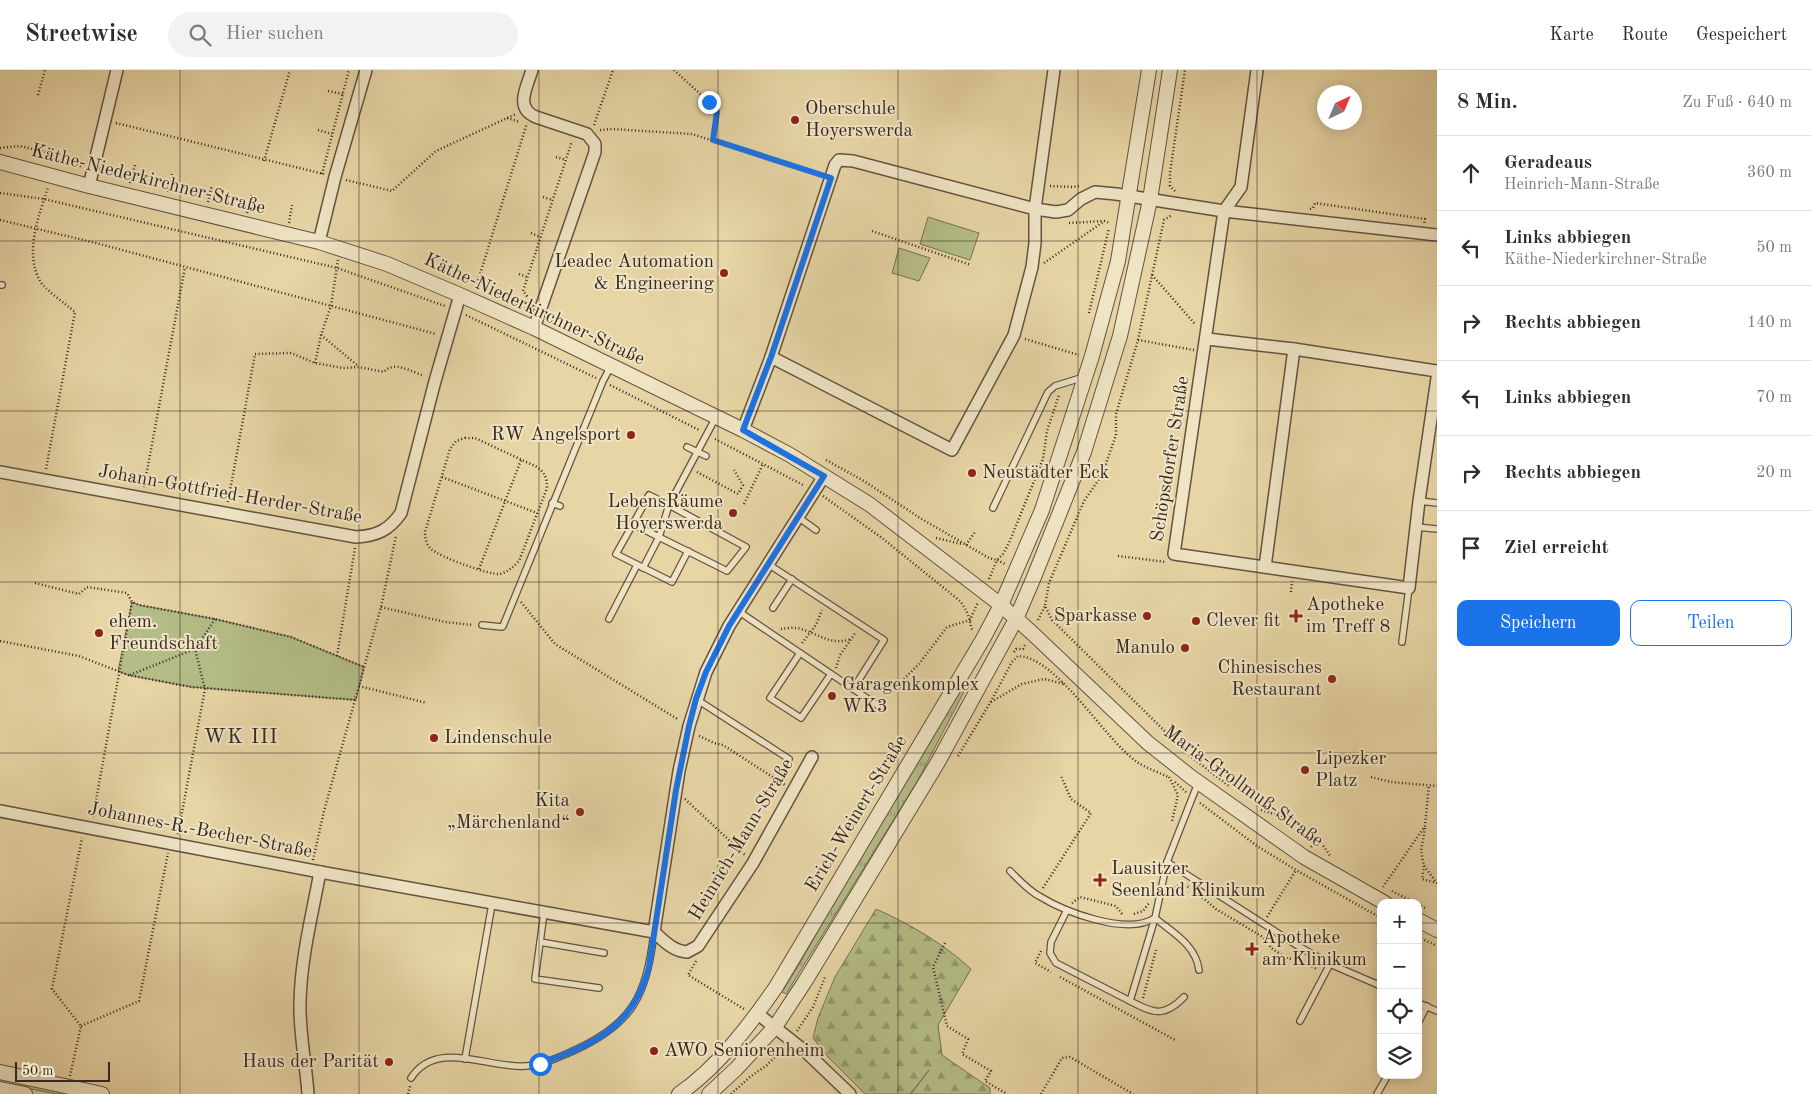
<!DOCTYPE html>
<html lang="de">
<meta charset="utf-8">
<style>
:root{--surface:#fff;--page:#f2f2f3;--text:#2b2b33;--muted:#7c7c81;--line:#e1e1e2;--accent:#1a73e8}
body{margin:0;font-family:"Old Standard TT",serif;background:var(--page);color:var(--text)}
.controls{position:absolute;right:15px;bottom:15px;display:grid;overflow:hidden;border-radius:10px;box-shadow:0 2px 12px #0003}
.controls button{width:45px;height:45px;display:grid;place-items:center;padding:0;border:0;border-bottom:1px solid var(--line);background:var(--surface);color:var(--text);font:25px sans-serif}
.compass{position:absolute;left:1317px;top:15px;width:45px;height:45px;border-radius:50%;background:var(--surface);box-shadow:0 2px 12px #0003;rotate:44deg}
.scale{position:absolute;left:15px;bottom:12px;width:95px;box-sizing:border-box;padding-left:5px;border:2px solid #382820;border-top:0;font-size:14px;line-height:18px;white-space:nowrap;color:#382820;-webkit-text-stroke:4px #efe4c4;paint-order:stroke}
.stop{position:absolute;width:15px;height:15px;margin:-11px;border:4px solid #1a73e8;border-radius:50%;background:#fff}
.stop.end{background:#1a73e8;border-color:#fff;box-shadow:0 1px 5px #0008}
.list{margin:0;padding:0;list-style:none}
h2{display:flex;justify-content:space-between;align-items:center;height:65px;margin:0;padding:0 20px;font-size:21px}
h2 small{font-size:16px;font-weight:400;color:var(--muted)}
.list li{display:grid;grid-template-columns:32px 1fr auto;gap:15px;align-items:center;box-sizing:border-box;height:75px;padding:0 20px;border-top:1px solid var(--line)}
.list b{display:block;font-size:19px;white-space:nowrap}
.list p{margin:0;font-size:16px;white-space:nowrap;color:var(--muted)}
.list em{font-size:16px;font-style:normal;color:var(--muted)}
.actions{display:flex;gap:10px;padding:15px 20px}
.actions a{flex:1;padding:11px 0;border:1px solid var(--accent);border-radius:10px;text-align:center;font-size:18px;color:var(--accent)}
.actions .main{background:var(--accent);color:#fff}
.icon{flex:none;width:28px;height:28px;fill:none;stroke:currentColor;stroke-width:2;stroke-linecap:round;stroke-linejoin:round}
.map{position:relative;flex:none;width:1437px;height:1024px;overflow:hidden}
header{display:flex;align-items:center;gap:30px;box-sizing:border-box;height:70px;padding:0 25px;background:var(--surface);border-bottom:1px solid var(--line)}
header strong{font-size:24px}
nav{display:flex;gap:28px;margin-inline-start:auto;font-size:18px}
.search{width:350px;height:45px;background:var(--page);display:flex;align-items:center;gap:12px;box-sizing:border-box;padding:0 18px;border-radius:28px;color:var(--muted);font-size:19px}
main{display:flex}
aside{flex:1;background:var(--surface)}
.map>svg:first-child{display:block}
</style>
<header>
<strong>Streetwise</strong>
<div class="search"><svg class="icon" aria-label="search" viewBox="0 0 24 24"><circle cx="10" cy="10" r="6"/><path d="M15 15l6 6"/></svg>Hier suchen</div>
<nav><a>Karte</a><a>Route</a><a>Gespeichert</a></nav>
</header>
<main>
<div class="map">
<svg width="1437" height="1024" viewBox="0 0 1437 1024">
<defs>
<pattern id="grass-tufts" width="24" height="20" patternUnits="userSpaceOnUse" patternTransform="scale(1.25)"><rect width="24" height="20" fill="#b4bd87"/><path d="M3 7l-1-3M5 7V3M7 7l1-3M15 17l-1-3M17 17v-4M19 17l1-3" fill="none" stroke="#939a6e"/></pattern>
<pattern id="forest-firs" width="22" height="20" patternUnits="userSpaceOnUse" patternTransform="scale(1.25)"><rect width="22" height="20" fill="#b4bd87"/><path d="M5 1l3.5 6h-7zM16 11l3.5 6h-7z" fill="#939a6e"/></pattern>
</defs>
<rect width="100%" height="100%" fill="#e7d5a5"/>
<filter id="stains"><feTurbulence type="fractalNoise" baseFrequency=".004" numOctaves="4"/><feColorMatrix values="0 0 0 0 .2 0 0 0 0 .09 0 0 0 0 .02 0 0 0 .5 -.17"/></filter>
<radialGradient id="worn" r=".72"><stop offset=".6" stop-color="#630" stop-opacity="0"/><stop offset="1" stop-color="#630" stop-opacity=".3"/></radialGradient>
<g fill="url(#grass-tufts)" stroke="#767254">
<path d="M964 614 967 616 918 710 786 924 782 922C809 880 831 836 856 794 891 734 929 675 964 614Z"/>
<polygon points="0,1008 74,1024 56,1024 0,1013"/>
</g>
<path fill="url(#forest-firs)" stroke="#767254" d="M876 839C910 854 944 874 971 899L938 955 942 985 990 1018V1024H911L929 1000 910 1024H865L828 987 813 968 818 948 835 907Z"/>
<g fill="#b4bd87" stroke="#767254">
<polygon points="928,147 979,163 970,190 920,174"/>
<polygon points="899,178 930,188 919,211 892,203"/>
<polygon points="132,532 139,535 215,549 291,567 364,597 356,630 191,617 128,605 118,601"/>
</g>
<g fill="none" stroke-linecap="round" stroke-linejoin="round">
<defs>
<g id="service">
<polyline points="0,215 2,215"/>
<polyline points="687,377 706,386"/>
<polyline points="1419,431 1437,433"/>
<polyline points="552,433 560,436"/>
<polyline points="993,438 1048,322 1055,316 1084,307"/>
<polyline points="798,447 816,460"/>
<polyline points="633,454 616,484 672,512 688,481"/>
<polyline points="1416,457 1437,459"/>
<polyline points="768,494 884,570 853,619"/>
<path d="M643 498 659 467 669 435 649 425 633 454C664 470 696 485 727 501L746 477 669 435 716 347"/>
<polyline points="773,538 792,509"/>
<polyline points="738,541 883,639"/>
<polyline points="609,549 637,495"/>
<polyline points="482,555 502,557 503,556 603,311 611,296"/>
<polyline points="1402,572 1409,518"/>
<polyline points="800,583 770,628 801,648 831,604"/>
<polyline points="696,629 789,689"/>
<polyline points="1167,792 1298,876 1330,894 1381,916"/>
<path d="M1010 801C1019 810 1028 820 1039 826 1065 842 1127 866 1155 848L1167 792 1198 713"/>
<polyline points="1067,840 1051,872 1050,883 1056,893 1130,931"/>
<polyline points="544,843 535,909 599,918"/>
<polyline points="540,872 604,883"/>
<path d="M1184 927C1164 948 1153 943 1130 931L1155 848C1173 863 1196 875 1199 900"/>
<polyline points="1418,933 1437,941"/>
<polyline points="1300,951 1330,894"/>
<polyline points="1418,953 1427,936"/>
<polyline points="465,989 492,834"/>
<path d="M411 1008C437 968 488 999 526 996 542 995 557 988 573 981 633 954 646 926 654 863"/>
<polyline points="1377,1024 1388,1005"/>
</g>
<g id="minor">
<path d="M532 0C527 17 514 38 536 47L587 64 595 74V82L585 111 534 258"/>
<polyline points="89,116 117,0"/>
<polyline points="1437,165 1224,141 1174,484 1409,518 1419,431 1437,308"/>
<polyline points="319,172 335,107 366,0"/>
<polyline points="1207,269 1294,279 1437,301"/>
<polyline points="771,287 952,380 1014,265 1032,197 1035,173 1035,139 1056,142 1068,140 1081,129 1095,122 1116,124 1224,141 1241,117 1257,0"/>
<polyline points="743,360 771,287 835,95 839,90 853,91 1035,139 1054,0"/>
<path d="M0 402 356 467C377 466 389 460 401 443L435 311 460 225"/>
<polyline points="1265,497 1294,279"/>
<path d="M0 741 320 802C312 845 301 888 300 932 299 963 306 993 308 1024"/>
<path d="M320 802 654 862C664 871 673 881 687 882L698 876 753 793 812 687"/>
<polyline points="654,862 679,701 689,656 706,602 729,556 824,406"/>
<polyline points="758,944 806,982 850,1024"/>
</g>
<g id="tertiary">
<polyline points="0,92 89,116 319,172 387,194 460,225 534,258 743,360 790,385 869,434 1001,535 1031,562 1148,673 1191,707 1304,787 1385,833"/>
<polyline points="1418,850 1437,860"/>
<polyline points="0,1002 102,1024"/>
<polyline points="0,1019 25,1024"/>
<path d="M679 1024C718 997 749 956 776 917L983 569 1001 535 1042 440 1092 286 1118 191 1149 0"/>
<polyline points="709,1024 736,999 775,957 804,913 938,692 1016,549 1034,507 1084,382 1120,266 1150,130 1170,0"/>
</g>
</defs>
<use href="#service" stroke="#645341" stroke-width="8"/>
<use href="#minor" stroke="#645341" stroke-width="14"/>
<use href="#tertiary" stroke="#645341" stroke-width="16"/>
<g stroke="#382820" stroke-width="2.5" stroke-dasharray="1 2.5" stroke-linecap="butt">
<polyline points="674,0 709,32 717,42 713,70"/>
<polyline points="328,21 343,24"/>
<polyline points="38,25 45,0"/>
<polyline points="507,48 520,52"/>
<polyline points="116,53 324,104"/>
<polyline points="594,55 613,0"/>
<polyline points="318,60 332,64"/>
<polyline points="600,60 612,59 692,64 820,105"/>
<polyline points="0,78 20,76 66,87 82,97"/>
<polyline points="556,87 566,90"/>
<polyline points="264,91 290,0"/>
<polyline points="322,104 349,0"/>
<polyline points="346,110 392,121 436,81 516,44"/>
<polyline points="130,113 135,95"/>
<polyline points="1050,116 1073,117 1079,116"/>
<polyline points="1175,121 1170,116 1170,103 1185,0"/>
<polyline points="168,122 172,104"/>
<polyline points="0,123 44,129 337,198 445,236"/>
<polyline points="543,127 553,130"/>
<polyline points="208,132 212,115"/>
<polyline points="1310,139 1313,138 1315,133 1425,149 1424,154"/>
<polyline points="247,143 252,125"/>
<polyline points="0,150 96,173 436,264"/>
<polyline points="289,153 292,135"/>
<polyline points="1069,153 1104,151 1110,153"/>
<polyline points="872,161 971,195"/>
<polyline points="531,163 540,167"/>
<polyline points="1044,193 1103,152"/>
<polyline points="519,204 527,207"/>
<polyline points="1152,205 1195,254"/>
<polyline points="476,217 527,53"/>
<polyline points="525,239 529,229 523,221 572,71"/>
<polyline points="1089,243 1109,158"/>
<polyline points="466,245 596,308"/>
<polyline points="321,265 358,296"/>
<polyline points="1025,269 1079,285"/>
<polyline points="1138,270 1164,150 1172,145"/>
<polyline points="1194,280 1138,270 1116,344 1116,365 1102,405 1084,431 1049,513 1045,536 1052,550 1190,686 1229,716"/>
<polyline points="315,293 321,265 331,236 338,190"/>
<polyline points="610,315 699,360"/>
<path d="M465 368H475L537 397C545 403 547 408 547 418L519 491C513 497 508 502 500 504 489 505 440 487 431 479 426 474 425 468 425 462L450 379 456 371Z"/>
<polyline points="715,369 805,416"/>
<polyline points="826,390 864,411 920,448 989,488 997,490 1003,484 1009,473 1043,389 1047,361 1059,325"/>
<path d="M46 399 75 242C67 235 44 219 40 211 24 182 39 146 48 117"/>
<polyline points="988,400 998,406"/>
<polyline points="697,402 738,424 743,415 734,400"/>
<polyline points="442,407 537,443"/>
<polyline points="144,417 185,197"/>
<path d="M823 426 882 468 960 531C966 539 970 547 971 558L974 561"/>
<path d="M228 432 255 284 291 283 315 293 343 298 359 297 384 302C394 290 412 302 424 306"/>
<polyline points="744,434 763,394"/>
<polyline points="936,468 962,474"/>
<polyline points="966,475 975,462"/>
<polyline points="1118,486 1166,492"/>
<polyline points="479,499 521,390"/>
<polyline points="989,509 997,490 1005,494"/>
<polyline points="35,513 79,524 87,517 127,523 132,532 139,535 215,549 291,567 364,597"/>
<polyline points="1291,522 1292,511"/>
<polyline points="521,532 555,574 679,650"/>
<polyline points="381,537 445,552 473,555"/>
<polyline points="1038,550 1045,536"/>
<path d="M781 559C787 558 795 557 801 559 819 564 831 576 851 569"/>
<polyline points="0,571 79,586 128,605 191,617 356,630"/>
<polyline points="802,573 816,555 822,540"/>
<polyline points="1014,582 1016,579 1023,579 1026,573"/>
<polyline points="337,586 355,478"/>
<polyline points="836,598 840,585 856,562"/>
<polyline points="130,605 195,579 215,549"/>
<polyline points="899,614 919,594 947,557 970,550 978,532"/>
<polyline points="359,616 427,633"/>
<polyline points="991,632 1022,614 1044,609 1065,614"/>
<polyline points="699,666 714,673 723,675 785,715"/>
<path d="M958 686 990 633 1012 592 1018 586C1057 587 1104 669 1137 692 1146 698 1158 702 1168 707"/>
<polyline points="1169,707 1178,725 1172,751"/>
<polyline points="1371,707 1391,712 1437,716"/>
<polyline points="1175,712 1186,722"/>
<polyline points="685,729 745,785"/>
<polyline points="1200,733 1257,776 1296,800 1381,848"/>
<polyline points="1261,740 1285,747 1317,767 1331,787"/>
<polyline points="93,747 132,532"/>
<polyline points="1425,758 1421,781 1424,796 1422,809 1437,813"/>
<polyline points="178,764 205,619 195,579"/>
<polyline points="1311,777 1317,767"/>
<polyline points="313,790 324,741 381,537 396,466"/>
<polyline points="1424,796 1437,813"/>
<polyline points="1383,817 1425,756 1429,715"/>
<polyline points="1043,818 1091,743 1071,729 1061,706"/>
<polyline points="1171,819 1180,815 1189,817"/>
<polyline points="1392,821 1415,833"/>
<polyline points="1197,823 1216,839 1266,869 1271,878 1288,889 1298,888 1318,900"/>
<polyline points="1072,833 1080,827 1116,836 1122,844"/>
<polyline points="1418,834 1425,838"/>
<polyline points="1134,844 1143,841 1149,833"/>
<polyline points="1267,847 1296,800"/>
<polyline points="1418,867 1437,876"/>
<polyline points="945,873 933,897 947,956 968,969 962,984 991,1001 985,1011 1007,1024"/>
<polyline points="1041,881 1035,893 1051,902"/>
<polyline points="696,891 688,905 744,939"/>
<polyline points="1060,907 1175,970"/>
<polyline points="1143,928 1156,880"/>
<polyline points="81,956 139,931 168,783"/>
<polyline points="797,961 813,937 825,907"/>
<polyline points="70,1006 81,956 52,919 82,768"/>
<polyline points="408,1024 410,1016"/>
<polyline points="731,1024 750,1007 767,995 784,978"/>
<polyline points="1041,1024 1062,988 1070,987 1133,1024"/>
</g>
<use href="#service" stroke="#efe4c4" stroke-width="5.5"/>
<use href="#minor" stroke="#efe4c4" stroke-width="11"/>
<use href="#tertiary" stroke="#efe4c4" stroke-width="14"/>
</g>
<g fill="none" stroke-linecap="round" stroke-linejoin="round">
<path stroke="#1a73e8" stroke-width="6" d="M540 994C594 974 634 957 649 897L676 720 689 656 696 629 706 602 729 556 824 406 743 360 771 287 831 108 713 70 717 42 709 32"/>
</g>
<path fill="none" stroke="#382820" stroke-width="1" stroke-opacity="0.55" d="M180 0V1024M359 0V1024M539 0V1024M718 0V1024M898 0V1024M1078 0V1024M1257 0V1024M0 171H1437M0 341H1437M0 512H1437M0 683H1437M0 853H1381M1418 853H1437"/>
<g fill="#8f2418" stroke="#efe4c4" stroke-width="2">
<circle cx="795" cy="50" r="5"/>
<circle cx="724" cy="203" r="5"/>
<circle cx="631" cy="365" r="5"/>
<circle cx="972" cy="403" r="5"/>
<circle cx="733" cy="443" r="5"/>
<circle cx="1147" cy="546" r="5"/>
<path d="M1293.5 538.5h5v5h5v5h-5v5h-5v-5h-5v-5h5z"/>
<circle cx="1196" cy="551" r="5"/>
<circle cx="99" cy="563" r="5"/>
<circle cx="1185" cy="578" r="5"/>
<circle cx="1332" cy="609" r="5"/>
<circle cx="832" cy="626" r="5"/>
<circle cx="434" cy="668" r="5"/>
<circle cx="1305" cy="700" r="5"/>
<circle cx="580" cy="742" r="5"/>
<path d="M1097.5 802.5h5v5h5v5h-5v5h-5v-5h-5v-5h5z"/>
<path d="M1249.5 871.5h5v5h5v5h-5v5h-5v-5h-5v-5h5z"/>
<circle cx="654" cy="981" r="5"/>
<circle cx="389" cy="992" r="5"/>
</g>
<g text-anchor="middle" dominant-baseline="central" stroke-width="4" stroke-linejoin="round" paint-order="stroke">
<g font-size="19" fill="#382820" stroke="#efe4c4" text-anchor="start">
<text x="805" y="39">Oberschule<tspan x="805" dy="22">Hoyerswerda</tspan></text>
<text x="714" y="192" text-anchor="end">Leadec Automation<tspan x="714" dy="22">&amp; Engineering</tspan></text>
<text x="621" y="365" text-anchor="end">RW Angelsport</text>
<text x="982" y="403">Neustädter Eck</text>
<text x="723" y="432" text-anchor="end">LebensRäume<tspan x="723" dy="22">Hoyerswerda</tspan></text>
<text x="1306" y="535">Apotheke<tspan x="1306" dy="22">im Treff 8</tspan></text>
<text x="1137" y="546" text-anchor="end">Sparkasse</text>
<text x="1206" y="551">Clever fit</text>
<text x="109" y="552">ehem.<tspan x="109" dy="22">Freundschaft</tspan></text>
<text x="1175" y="578" text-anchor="end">Manulo</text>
<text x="1322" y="598" text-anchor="end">Chinesisches<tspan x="1322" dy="22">Restaurant</tspan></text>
<text x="842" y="615">Garagenkomplex<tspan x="842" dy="22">WK3</tspan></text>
<text x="444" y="668">Lindenschule</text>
<text x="1315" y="689">Lipezker<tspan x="1315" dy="22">Platz</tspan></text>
<text x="570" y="731" text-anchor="end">Kita<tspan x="570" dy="22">„Märchenland“</tspan></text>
<text x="1111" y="799">Lausitzer<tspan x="1111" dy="22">Seenland Klinikum</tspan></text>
<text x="1262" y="868">Apotheke<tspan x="1262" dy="22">am Klinikum</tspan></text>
<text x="664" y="981">AWO Seniorenheim</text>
<text x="379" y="992" text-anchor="end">Haus der Parität</text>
</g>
<g font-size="19" fill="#382820" stroke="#efe4c4">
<text transform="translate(148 110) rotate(14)">Käthe-Niederkirchner-Straße</text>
<text transform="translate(534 240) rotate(25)">Käthe-Niederkirchner-Straße</text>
<text transform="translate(1171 389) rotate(-81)">Schöpsdorfer Straße</text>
<text transform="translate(230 425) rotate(10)">Johann-Gottfried-Herder-Straße</text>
<text transform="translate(1243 717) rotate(36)">Maria-Grollmuß-Straße</text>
<text transform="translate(857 744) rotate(-59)">Erich-Weinert-Straße</text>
<text transform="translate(200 761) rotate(11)">Johannes-R.-Becher-Straße</text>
<text transform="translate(742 770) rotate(-59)">Heinrich-Mann-Straße</text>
</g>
<g font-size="21" letter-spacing="1" fill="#382820" stroke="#efe4c4">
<text x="241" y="667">WK III</text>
</g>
</g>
<rect width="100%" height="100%" filter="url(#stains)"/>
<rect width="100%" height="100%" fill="url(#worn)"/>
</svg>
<div class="controls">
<button>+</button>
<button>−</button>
<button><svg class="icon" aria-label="locate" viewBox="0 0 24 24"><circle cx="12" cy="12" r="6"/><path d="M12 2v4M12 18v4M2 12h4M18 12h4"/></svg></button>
<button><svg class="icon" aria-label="layers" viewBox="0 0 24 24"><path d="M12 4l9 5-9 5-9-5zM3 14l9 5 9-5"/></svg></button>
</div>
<svg class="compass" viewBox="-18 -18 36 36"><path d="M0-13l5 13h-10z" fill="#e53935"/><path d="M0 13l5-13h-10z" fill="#7c7c81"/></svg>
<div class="scale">50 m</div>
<div class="stop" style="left:540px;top:994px"></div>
<div class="stop end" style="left:709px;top:32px"></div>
</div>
<aside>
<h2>8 Min.<small>Zu Fuß · 640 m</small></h2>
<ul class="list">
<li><svg class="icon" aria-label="ahead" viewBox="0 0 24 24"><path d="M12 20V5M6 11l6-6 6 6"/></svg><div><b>Geradeaus</b><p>Heinrich-Mann-Straße</p></div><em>360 m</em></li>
<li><svg class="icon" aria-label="left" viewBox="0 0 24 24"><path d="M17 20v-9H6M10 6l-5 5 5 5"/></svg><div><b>Links abbiegen</b><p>Käthe-Niederkirchner-Straße</p></div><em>50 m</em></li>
<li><svg class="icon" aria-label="right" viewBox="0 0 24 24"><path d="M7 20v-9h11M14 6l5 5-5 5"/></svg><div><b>Rechts abbiegen</b></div><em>140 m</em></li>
<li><svg class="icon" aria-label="left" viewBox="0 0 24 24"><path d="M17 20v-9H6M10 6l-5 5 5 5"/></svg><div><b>Links abbiegen</b></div><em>70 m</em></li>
<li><svg class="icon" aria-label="right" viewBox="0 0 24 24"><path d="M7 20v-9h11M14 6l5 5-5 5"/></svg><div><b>Rechts abbiegen</b></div><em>20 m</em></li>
<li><svg class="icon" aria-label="arrive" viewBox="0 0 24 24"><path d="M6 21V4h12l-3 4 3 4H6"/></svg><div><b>Ziel erreicht</b></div></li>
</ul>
<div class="actions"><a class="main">Speichern</a><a>Teilen</a></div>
</aside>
</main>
